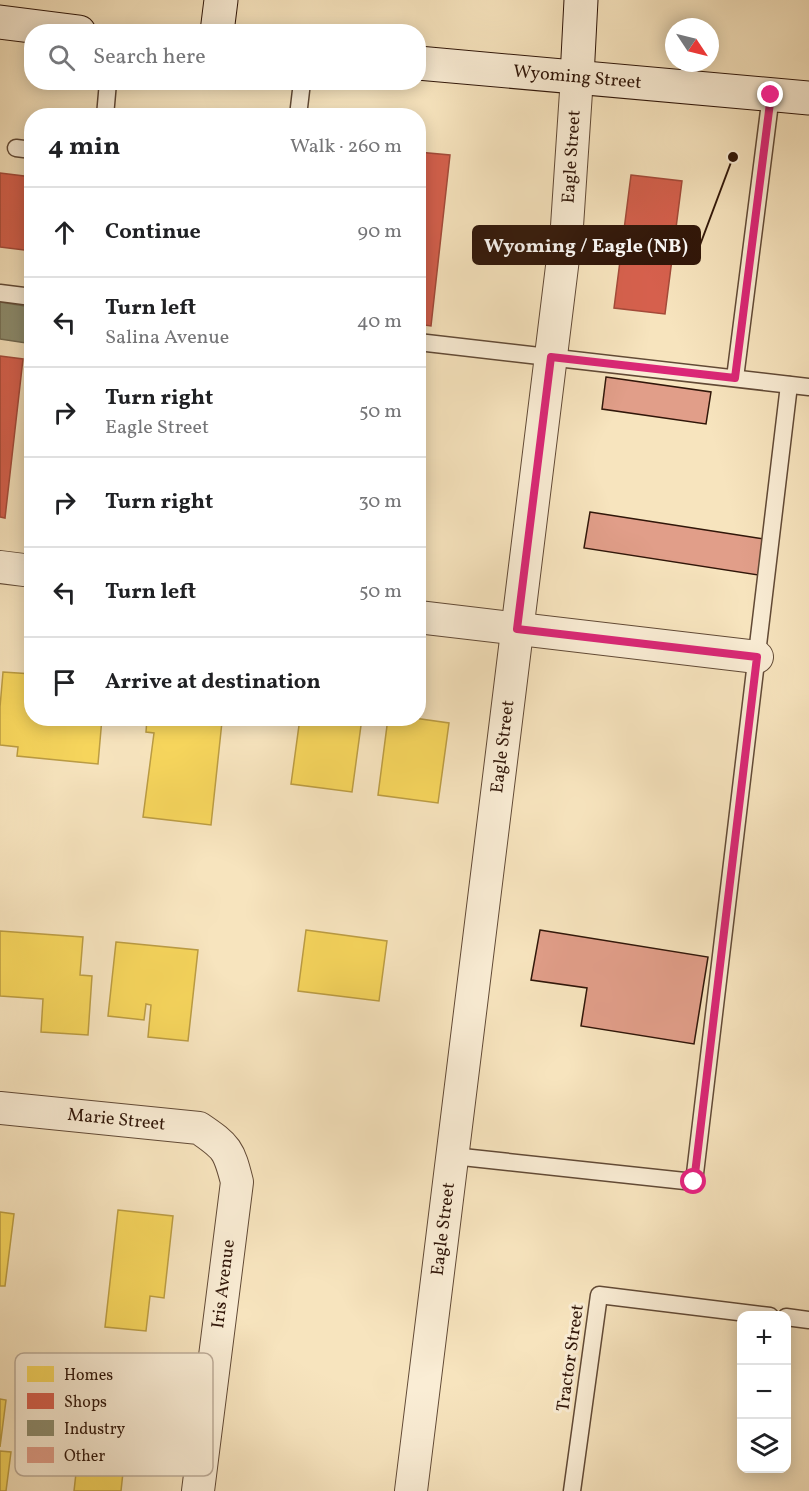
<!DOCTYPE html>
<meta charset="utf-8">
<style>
:root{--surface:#fff;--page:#f6f6f6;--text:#202124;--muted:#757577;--line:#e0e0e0}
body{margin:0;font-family:Vollkorn,serif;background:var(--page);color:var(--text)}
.controls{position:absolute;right:18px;bottom:18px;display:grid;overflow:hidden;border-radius:12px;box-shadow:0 3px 15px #0003}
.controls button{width:54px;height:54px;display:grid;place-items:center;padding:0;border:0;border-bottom:2px solid var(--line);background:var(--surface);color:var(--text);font:30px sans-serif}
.compass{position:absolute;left:665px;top:18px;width:54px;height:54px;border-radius:50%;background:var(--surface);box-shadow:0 3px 15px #0003;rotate:125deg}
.stop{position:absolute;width:18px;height:18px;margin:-14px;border:4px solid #db2777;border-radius:50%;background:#fff}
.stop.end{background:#db2777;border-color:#fff;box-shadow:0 2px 6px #0008}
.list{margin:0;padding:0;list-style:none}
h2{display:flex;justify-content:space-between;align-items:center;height:78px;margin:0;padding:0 24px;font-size:26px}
h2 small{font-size:20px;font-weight:400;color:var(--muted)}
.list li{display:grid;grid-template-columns:39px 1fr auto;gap:18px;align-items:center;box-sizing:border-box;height:90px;padding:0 24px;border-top:2px solid var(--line)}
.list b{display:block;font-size:22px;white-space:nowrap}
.list p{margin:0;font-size:20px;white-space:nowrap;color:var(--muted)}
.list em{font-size:20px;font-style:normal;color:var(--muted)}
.icon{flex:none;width:33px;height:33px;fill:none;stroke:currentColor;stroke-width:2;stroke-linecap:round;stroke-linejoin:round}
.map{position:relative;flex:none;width:809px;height:1491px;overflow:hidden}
.search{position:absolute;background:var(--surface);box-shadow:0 3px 15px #0003;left:24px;top:24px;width:402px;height:66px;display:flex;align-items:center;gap:15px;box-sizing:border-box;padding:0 21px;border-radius:24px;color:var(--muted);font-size:22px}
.panel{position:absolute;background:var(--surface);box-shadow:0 3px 15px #0003;left:24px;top:108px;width:402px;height:618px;border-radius:24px}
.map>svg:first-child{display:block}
</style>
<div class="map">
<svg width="809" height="1491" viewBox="0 0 809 1491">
<rect width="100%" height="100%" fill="#f7e4be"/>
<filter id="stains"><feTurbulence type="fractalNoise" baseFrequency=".00333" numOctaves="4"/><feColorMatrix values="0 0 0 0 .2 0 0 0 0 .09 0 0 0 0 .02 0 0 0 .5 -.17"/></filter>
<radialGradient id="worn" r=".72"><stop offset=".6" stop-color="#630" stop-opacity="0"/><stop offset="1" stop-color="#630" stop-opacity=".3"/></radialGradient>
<g fill="#f6d55c" stroke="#bb9c43" stroke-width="1.5">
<polygon points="3,672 32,674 32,718 102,718 98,764 17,756 18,747 0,745 0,707"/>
<polygon points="147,718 191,718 222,722 211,825 143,817 154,733 146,732"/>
<polygon points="300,718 362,718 352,792 291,784"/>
<polygon points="388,718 414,718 449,723 438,803 378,795"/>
<polygon points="306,930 387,941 379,1001 298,991"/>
<polygon points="0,931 83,937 80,975 92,976 88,1035 41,1032 43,999 0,996"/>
<polygon points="116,942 198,950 188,1041 148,1037 151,1005 146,1004 144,1020 108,1016"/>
<polygon points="118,1210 173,1216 164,1298 150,1296 146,1331 105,1327"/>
<polygon points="0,1212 14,1214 5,1286 0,1286"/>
<polygon points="0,1399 6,1400 0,1447"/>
<polygon points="37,1401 119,1411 113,1462 124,1463 121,1491 74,1491 76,1473 29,1468"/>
<polygon points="0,1451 11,1452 6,1491 0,1491"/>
</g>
<g fill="#d6604d" stroke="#a44a39" stroke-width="1.5">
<polygon points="418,152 450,155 431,326 418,324"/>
<polygon points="0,173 32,177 32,251 0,247"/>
<polygon points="631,175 682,181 665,314 614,308"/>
<polygon points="0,356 23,359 5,518 0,517"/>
</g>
<polygon fill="#8c8c6e" stroke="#706950" stroke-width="1.5" points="0,302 31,307 26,343 0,339"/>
<g fill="#e19e89" stroke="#301609" stroke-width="1.5">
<polygon points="606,377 711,392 706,424 602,409"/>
<polygon points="590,512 764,539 758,575 584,548"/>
<polygon points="540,930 708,957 694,1044 581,1026 587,988 531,980"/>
</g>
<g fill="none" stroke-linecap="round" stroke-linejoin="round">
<defs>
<g id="lane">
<polyline points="105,116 108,82"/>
<polyline points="298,116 302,82"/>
<polyline points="16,148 32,150"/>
<polyline points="0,293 32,297"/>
<polyline points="418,342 809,387"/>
<polyline points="735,378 771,95"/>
<polyline points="453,1156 694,1182 789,385"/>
<polyline points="786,1317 809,1320"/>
<polyline points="572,1491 599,1295 770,1316"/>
</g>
<g id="street">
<polyline points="0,567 32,571"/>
<polyline points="418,617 757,657"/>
<path id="s1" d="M0 1108 199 1128C227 1147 229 1150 237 1182L198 1491"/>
<path id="s2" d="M411 1491 567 226 577 77"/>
</g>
<g id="secondary">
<polyline points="0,22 79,32"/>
<polyline points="217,32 221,0"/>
<path id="s3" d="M418 63 809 98"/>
<polyline points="577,77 581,0"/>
</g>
</defs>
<use href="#lane" stroke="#624a36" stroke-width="19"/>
<use href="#street" stroke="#624a36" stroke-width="34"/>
<use href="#secondary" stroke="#301609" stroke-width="35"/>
<use href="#lane" stroke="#faedd5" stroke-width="16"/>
<use href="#street" stroke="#faedd5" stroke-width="32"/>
<use href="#secondary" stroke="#faedd5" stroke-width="33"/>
</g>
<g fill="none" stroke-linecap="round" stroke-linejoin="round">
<polyline stroke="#db2777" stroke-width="8" points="694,1182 757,657 517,629 551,357 735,378 771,95"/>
</g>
<g text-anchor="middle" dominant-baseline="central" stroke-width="6" stroke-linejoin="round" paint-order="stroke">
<g font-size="18" fill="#301609" stroke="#faedd5">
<text stroke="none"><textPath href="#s3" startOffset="160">Wyoming Street</textPath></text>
<text stroke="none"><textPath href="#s2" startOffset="1344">Eagle Street</textPath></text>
<text stroke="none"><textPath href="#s2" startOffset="750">Eagle Street</textPath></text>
<text stroke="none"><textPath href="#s1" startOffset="117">Marie Street</textPath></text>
<text stroke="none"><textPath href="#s2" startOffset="264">Eagle Street</textPath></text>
<text transform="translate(224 1284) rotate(-83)">Iris Avenue</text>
<text transform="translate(571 1358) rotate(-82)">Tractor Street</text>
</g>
</g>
<rect x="15" y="1353" width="198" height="123" rx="9" fill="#faedd5" stroke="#bdac98" stroke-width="1.5"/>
<rect x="27" y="1366" width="27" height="16" fill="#f6d55c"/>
<rect x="27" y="1393" width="27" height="16" fill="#d6604d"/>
<rect x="27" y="1420" width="27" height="16" fill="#8c8c6e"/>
<rect x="27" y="1447" width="27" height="16" fill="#e19e89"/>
<g font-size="16" fill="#301609">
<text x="64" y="1380">Homes</text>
<text x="64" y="1407">Shops</text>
<text x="64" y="1434">Industry</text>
<text x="64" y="1461">Other</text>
</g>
<path fill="none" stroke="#301609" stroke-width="2" d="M733 157L700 245"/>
<circle fill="#301609" stroke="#faedd5" stroke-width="2" cx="733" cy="157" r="6"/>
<rect fill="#301609" stroke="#301609" stroke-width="2" x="473" y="226" width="227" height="38" rx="6"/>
<g font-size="20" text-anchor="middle" font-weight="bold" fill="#fff">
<text x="586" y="252">Wyoming / Eagle (NB)</text>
</g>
<rect width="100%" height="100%" filter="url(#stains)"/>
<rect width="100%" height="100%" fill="url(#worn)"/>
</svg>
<div class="controls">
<button>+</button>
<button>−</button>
<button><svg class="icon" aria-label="layers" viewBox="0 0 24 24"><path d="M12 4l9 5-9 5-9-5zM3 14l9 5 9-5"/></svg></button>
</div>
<svg class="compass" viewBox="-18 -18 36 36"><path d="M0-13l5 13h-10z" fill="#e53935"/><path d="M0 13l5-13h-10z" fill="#757577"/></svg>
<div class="stop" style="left:694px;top:1182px"></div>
<div class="stop end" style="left:771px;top:95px"></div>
<div class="search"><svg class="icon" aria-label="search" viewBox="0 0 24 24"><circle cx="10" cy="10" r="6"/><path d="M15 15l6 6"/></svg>Search here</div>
<section class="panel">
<h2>4 min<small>Walk · 260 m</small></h2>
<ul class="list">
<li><svg class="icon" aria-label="ahead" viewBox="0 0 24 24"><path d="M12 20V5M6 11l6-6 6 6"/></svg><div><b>Continue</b></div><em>90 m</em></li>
<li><svg class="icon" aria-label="left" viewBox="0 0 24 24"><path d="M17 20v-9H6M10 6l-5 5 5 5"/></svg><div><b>Turn left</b><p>Salina Avenue</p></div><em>40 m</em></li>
<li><svg class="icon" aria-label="right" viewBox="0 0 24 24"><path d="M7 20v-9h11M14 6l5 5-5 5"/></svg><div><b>Turn right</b><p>Eagle Street</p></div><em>50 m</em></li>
<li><svg class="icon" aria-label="right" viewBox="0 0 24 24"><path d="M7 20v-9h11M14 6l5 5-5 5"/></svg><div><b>Turn right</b></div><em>30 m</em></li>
<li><svg class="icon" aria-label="left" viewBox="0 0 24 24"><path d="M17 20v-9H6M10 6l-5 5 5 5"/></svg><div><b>Turn left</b></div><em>50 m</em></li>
<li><svg class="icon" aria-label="arrive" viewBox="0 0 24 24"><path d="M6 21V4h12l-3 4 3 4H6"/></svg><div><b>Arrive at destination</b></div></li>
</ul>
</section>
</div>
